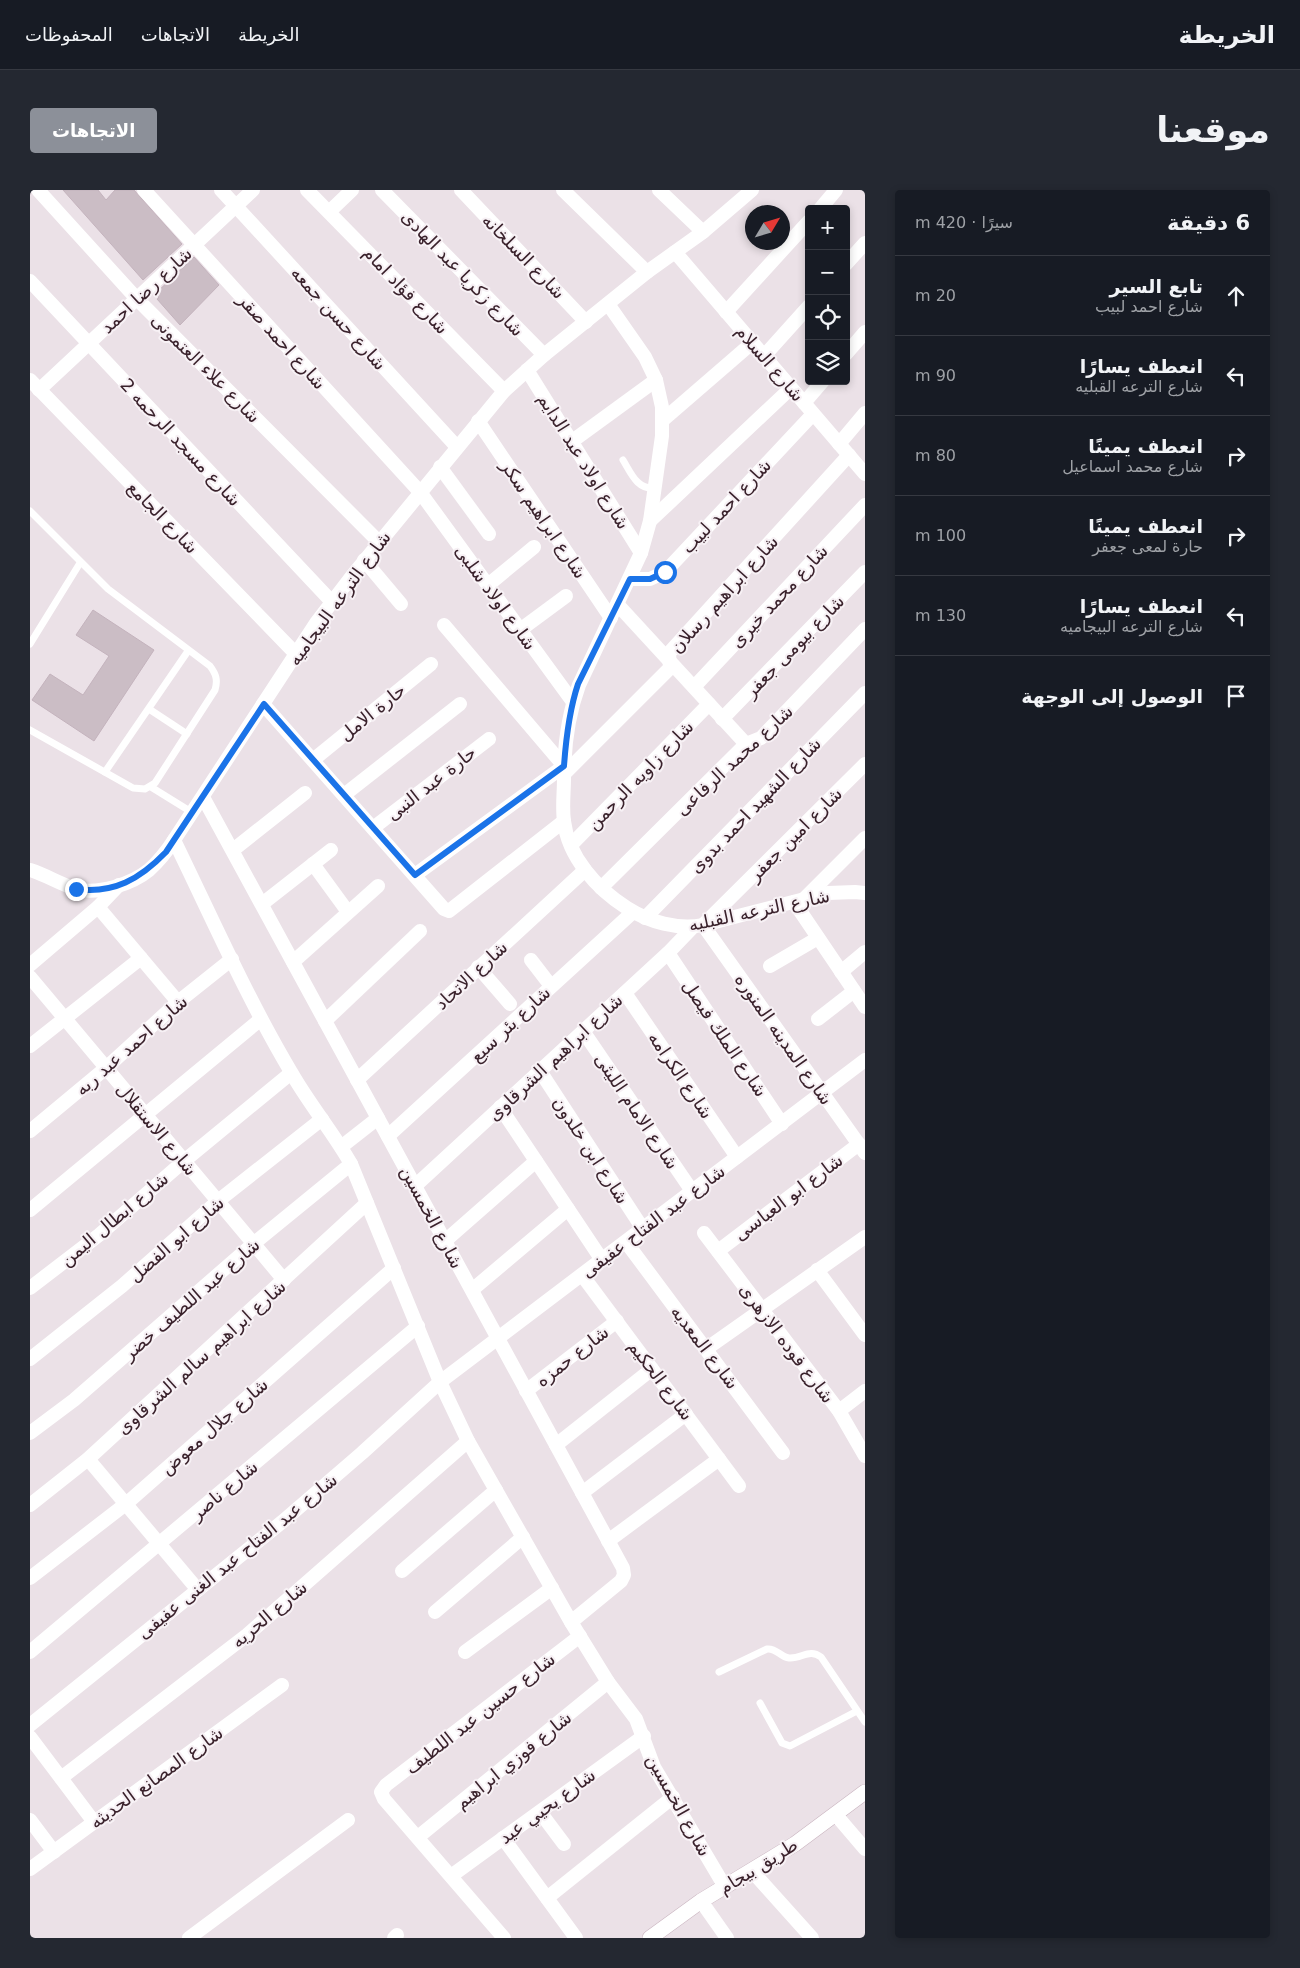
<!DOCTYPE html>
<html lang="ar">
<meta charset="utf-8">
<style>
:root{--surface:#171b24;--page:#242831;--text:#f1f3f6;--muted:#9ea1a6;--line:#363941;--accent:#8c9099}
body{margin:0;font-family:"DejaVu Sans",Cairo,sans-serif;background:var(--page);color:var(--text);direction:rtl}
.controls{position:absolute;right:15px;top:15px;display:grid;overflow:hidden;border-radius:5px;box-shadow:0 2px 8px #0003}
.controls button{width:45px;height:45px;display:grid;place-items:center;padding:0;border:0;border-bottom:1px solid var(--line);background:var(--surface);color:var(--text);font:25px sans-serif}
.compass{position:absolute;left:715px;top:15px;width:45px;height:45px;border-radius:50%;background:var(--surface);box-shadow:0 2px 8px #0003;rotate:52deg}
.stop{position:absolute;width:15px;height:15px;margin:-11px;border:4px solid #1a73e8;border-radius:50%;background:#fff}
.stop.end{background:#1a73e8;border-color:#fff;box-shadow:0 1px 5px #0008}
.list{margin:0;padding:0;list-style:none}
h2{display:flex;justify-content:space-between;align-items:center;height:65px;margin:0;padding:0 20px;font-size:21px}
h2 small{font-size:16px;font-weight:400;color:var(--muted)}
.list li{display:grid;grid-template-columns:32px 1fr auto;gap:15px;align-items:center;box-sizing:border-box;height:80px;padding:0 20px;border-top:1px solid var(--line)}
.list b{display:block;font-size:19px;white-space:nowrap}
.list p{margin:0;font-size:16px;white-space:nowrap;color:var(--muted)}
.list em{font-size:16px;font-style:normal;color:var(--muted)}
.icon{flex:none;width:28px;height:28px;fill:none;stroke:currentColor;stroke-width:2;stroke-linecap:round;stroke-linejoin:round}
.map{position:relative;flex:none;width:835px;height:1748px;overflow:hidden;direction:ltr;border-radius:5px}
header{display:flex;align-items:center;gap:30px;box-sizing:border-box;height:70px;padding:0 25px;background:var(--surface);border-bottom:1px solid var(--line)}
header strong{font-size:24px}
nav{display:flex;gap:28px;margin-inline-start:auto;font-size:18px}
.intro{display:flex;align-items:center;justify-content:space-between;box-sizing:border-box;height:120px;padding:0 30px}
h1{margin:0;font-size:35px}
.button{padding:12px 22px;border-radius:5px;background:var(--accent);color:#fff;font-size:18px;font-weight:700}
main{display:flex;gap:30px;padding:0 30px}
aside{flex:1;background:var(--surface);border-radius:5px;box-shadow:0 2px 8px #0003}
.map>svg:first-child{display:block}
</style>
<header>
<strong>الخريطة</strong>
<nav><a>الخريطة</a><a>الاتجاهات</a><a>المحفوظات</a></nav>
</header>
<div class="intro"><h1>موقعنا</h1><a class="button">الاتجاهات</a></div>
<main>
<aside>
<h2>6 دقيقة<small>سيرًا · 420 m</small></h2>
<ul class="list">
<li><svg class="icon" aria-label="ahead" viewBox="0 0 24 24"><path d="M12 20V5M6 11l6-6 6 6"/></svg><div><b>تابع السير</b><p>شارع احمد لبيب</p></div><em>20 m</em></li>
<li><svg class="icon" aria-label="left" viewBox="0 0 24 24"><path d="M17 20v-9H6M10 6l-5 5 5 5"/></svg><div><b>انعطف يسارًا</b><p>شارع الترعه القبليه</p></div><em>90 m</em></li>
<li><svg class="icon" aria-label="right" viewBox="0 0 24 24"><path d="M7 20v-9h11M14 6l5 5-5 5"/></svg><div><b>انعطف يمينًا</b><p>شارع محمد اسماعيل</p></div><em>80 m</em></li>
<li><svg class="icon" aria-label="right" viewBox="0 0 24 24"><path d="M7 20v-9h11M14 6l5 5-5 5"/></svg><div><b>انعطف يمينًا</b><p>حارة لمعى جعفر</p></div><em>100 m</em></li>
<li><svg class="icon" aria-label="left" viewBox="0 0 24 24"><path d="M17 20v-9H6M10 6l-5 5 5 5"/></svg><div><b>انعطف يسارًا</b><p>شارع الترعه البيجاميه</p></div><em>130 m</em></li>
<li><svg class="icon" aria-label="arrive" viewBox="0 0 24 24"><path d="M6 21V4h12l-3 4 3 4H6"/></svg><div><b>الوصول إلى الوجهة</b></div></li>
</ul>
</aside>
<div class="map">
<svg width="835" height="1748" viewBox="0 0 835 1748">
<rect width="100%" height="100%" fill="#ebe1e7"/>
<g fill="#cbbdc5" stroke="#c4b3bd">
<polygon points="33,0 68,0 76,10 85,0 104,0 152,54 113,90"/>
<polygon points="164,67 189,95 150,135 127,109 129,108 125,104"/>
<polygon points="63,420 124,460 64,551 2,510 20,484 53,505 79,466 46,445"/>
</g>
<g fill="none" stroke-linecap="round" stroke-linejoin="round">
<defs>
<polyline id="secondary" points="620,1748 671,1711 765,1654 835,1602"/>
</defs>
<use href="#secondary" stroke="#cab5c0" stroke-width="16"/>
<g stroke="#fff" stroke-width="7">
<path d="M593 270C601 283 607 300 625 298"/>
<path d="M0 321 78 399 180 476C186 484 188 490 185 500L125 593 115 599 103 598 0 540"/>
<polyline points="0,454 50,373"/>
<polyline points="119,519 157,544"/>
<polyline points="75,582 158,461"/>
<polyline points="121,597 163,623"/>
<path d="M689 1482 737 1459C747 1458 750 1467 759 1468 772 1469 779 1458 791 1467L835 1532"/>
<polyline points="730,1513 752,1553 760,1556 827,1521"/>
</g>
<g stroke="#fff" stroke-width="14">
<polyline points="8,0 107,109 349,352"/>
<polyline points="114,0 390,302 543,512"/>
<polyline points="191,0 427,257"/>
<polyline points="277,0 474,201"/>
<polyline points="352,0 514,165"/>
<polyline points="431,0 556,132"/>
<polyline points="533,0 617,82"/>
<polyline points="629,0 673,42"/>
<polyline points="790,19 806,0"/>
<polyline points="299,22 322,0"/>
<polyline points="645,62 835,284"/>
<polyline points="816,74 835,53"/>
<polyline points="0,91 302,412"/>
<path d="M578 114 615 167 626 190 632 217V246L620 331 611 363 549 495C538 525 534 556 534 589 534 602 532 617 534 631 538 667 567 699 597 718 619 732 648 740 673 735L798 703 825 702 835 703"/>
<polyline points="696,122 779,31"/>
<polyline points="816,164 835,142"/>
<polyline points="734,166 779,116"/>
<polyline points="497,180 611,363"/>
<polyline points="0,190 266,464"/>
<polyline points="9,200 223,0"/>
<polyline points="774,213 793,191"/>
<polyline points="633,230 722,153"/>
<polyline points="448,231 581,428"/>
<polyline points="541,252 626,190"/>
<polyline points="809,254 835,223"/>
<polyline points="410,277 459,344"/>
<polyline points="620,331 761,198"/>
<polyline points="334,370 371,414"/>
<polyline points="600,389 620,389 635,382 783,224"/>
<polyline points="458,395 504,357"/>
<polyline points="588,415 716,554"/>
<polyline points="490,440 536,406"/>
<polyline points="664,497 835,315"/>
<polyline points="233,514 414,719 419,721 534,631"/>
<polyline points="692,529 835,382"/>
<polyline points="283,570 401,474"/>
<polyline points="835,574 673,735 835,963"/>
<polyline points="534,584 640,478 639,463 819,265"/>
<polyline points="314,605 430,514"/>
<polyline points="173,607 593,1378 594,1385 591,1391 541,1432"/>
<polyline points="343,638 459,549"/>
<path d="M144 650C182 728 217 808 261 882 279 914 303 942 321 974L410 1192 438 1251 541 1432 578 1492 606 1529 624 1577 695 1697"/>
<polyline points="541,655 679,514"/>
<polyline points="203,660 275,603"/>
<polyline points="283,674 318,722"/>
<path d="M0 680C16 685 30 694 46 699 68 705 102 694 119 680 129 671 137 661 144 650L286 433 322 386 474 201 514 165 617 82 673 42 722 0"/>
<polyline points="385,685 534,576 414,435"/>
<polyline points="571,698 716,554 731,548 835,439"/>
<polyline points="774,709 835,648"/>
<polyline points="764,712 835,817"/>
<polyline points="232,714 301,660"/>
<polyline points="68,717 148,812"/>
<polyline points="615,728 835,503"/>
<polyline points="638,763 752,934"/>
<polyline points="501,770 521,796"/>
<polyline points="263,772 348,696"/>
<polyline points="0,775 68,717 89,695"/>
<polyline points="740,776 788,748"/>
<polyline points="448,777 480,814"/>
<polyline points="811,782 835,762"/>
<polyline points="0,787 254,1090"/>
<polyline points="595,803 707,967"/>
<polyline points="788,829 824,801"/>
<polyline points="295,831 390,741"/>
<polyline points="553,841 662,1001"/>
<polyline points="0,856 111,768"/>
<polyline points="510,881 613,1039"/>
<polyline points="327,890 555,680"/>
<polyline points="470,917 572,1070"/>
<polyline points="0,941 76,878 148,812 202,769"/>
<polyline points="358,946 603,722"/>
<polyline points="311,957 348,928"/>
<polyline points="385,996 638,763 663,737"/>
<polyline points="0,1020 231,829"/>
<polyline points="674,1043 809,1221 835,1266"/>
<polyline points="415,1051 506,971"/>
<polyline points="596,1052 753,1263"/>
<polyline points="688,1061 829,954"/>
<polyline points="787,1080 835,1145"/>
<polyline points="552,1085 709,1296"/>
<polyline points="0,1098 69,1045 154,971 261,883"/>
<polyline points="442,1100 538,1019"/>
<polyline points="676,1159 835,1047"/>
<polyline points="0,1169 92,1096 188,1011 292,929"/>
<polyline points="496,1201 587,1131"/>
<polyline points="809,1221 835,1201"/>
<polyline points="0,1243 44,1210 223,1054 321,974"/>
<polyline points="526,1255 622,1179"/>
<polyline points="58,1269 168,1400"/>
<polyline points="552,1303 656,1224"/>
<polyline points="0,1315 58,1269 337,1013"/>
<polyline points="578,1351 689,1269"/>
<polyline points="372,1381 466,1300"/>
<polyline points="0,1388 97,1313 364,1078"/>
<polyline points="405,1422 493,1347"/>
<polyline points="0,1462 388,1136"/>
<polyline points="435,1462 522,1398"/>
<polyline points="0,1535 252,1332 332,1263 410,1192 835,870"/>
<polyline points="0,1547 64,1632"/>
<polyline points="31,1588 217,1445 438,1251"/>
<polyline points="510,1622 534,1654"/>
<polyline points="806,1625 835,1659"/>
<polyline points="0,1630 24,1662"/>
<polyline points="388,1647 578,1492"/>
<polyline points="473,1648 546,1748"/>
<polyline points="0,1679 252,1495"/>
<polyline points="722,1681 782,1748"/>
<polyline points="421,1686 614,1546"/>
<polyline points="517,1708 643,1607"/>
<polyline points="671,1711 697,1748"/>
<polyline points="159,1748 318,1630"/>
<polyline points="364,1748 367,1745"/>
<polyline points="474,1748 354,1609 351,1602 356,1595 550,1446"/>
</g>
<use href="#secondary" stroke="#fff" stroke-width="15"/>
</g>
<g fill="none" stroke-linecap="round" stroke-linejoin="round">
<path stroke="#1a73e8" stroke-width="6" d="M46 699C84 704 110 689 136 662L234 514 385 685 534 576C536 548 539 521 548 494L600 389H620L635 382"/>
</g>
<g text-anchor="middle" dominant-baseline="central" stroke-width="4" stroke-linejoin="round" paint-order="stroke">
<g font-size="18" fill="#3a222c" stroke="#f7f1f5">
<text transform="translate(494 66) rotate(46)">شارع السلخانه</text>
<text transform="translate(433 83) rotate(46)">شارع زكريا عبد الهادى</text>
<text transform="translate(116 100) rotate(-43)">شارع رضا احمد</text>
<text transform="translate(376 100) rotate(46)">شارع فؤاد امام</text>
<text transform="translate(309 128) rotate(48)">شارع حسن جمعه</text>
<text transform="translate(252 151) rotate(48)">شارع احمد صقر</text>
<text transform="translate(740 173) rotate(49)">شارع السلام</text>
<text transform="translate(176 178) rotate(45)">شارع علاء العتمونى</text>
<text transform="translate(151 252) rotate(47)">شارع مسجد الرحمه 2</text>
<text transform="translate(554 271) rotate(58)">شارع اولاد عبد الدايم</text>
<text transform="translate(696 316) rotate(-47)">شارع احمد لبيب</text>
<text transform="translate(133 327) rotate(46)">شارع الجامع</text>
<text transform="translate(514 329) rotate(56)">شارع ابراهيم سكر</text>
<text transform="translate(694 404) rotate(-48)">شارع ابراهيم رسلان</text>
<text transform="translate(749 406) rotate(-47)">شارع محمد خيرى</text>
<text transform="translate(466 407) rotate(54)">شارع اولاد شلبى</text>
<text transform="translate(309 408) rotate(-54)">شارع الترعه البيجاميه</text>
<text transform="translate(764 456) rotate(-46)">شارع بيومى جعفر</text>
<text transform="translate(342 522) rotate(-39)">حارة الامل</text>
<text transform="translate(704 570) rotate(-43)">شارع محمد الرفاعى</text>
<text transform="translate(610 585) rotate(-46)">شارع زاويه الرحمن</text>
<text transform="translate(401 593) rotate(-38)">حارة عبد النبى</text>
<text transform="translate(725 615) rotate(-46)">شارع الشهيد احمد بدوى</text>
<text transform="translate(765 644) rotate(-45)">شارع امين جعفر</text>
<text transform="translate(729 720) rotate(-12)">شارع الترعه القبليه</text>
<text transform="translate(441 785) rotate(-43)">شارع الاتحاد</text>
<text transform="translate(480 834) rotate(-43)">شارع بئر سبع</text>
<text transform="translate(695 848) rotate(56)">شارع الملك فيصل</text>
<text transform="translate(754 849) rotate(55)">شارع المدينه المنوره</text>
<text transform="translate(101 855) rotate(-41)">شارع احمد عبد ربه</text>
<text transform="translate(525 867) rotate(-43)">شارع ابراهيم الشرقاوى</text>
<text transform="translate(651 885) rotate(56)">شارع الكرامه</text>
<text transform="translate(607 921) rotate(56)">شارع الامام الليثى</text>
<text transform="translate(127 939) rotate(50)">شارع الاستقلال</text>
<text transform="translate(561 960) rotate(57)">شارع ابن خلدون</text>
<text transform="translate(758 1007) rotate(-37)">شارع ابو العباسى</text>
<text transform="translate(402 1027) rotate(62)">شارع الخمسين</text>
<text transform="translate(84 1029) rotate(-40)">شارع ابطال اليمن</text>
<text transform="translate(623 1031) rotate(-37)">شارع عبد الفتاح عفيفى</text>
<text transform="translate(146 1049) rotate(-41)">شارع ابو الفضل</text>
<text transform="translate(161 1109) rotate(-41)">شارع عبد اللطيف خضر</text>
<text transform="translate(757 1153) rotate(53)">شارع فوده الازهرى</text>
<text transform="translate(675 1157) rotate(53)">شارع المعديه</text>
<text transform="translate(542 1166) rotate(-38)">شارع حمزه</text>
<text transform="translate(171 1167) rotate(-42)">شارع ابراهيم سالم الشرقاوى</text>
<text transform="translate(631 1190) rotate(53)">شارع الحكيم</text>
<text transform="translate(184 1236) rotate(-41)">شارع جلال معوض</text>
<text transform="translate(194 1300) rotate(-40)">شارع ناصر</text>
<text transform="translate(207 1366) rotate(-39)">شارع عبد الفتاح عبد الغنى عفيفى</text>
<text transform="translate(239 1424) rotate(-40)">شارع الحريه</text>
<text transform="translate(450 1523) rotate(-38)">شارع حسين عبد اللطيف</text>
<text transform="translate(483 1570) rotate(-39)">شارع فوزي ابراهيم</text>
<text transform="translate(126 1587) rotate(-36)">شارع المصانع الحديثه</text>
<text transform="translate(649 1615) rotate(61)">شارع الخمسين</text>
<text transform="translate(517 1616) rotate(-36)">شارع يحيي عيد</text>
<text transform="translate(728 1676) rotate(-32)">طريق بيجام</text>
</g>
</g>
</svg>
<div class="controls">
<button>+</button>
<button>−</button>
<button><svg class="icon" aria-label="locate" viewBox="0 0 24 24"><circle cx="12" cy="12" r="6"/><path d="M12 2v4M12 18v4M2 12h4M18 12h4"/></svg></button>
<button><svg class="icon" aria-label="layers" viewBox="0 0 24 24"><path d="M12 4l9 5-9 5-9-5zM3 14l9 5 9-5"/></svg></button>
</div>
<svg class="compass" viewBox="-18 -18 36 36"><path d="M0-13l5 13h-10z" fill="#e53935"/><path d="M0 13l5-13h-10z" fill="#9ea1a6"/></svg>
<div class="stop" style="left:635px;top:382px"></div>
<div class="stop end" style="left:46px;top:699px"></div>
</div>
</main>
